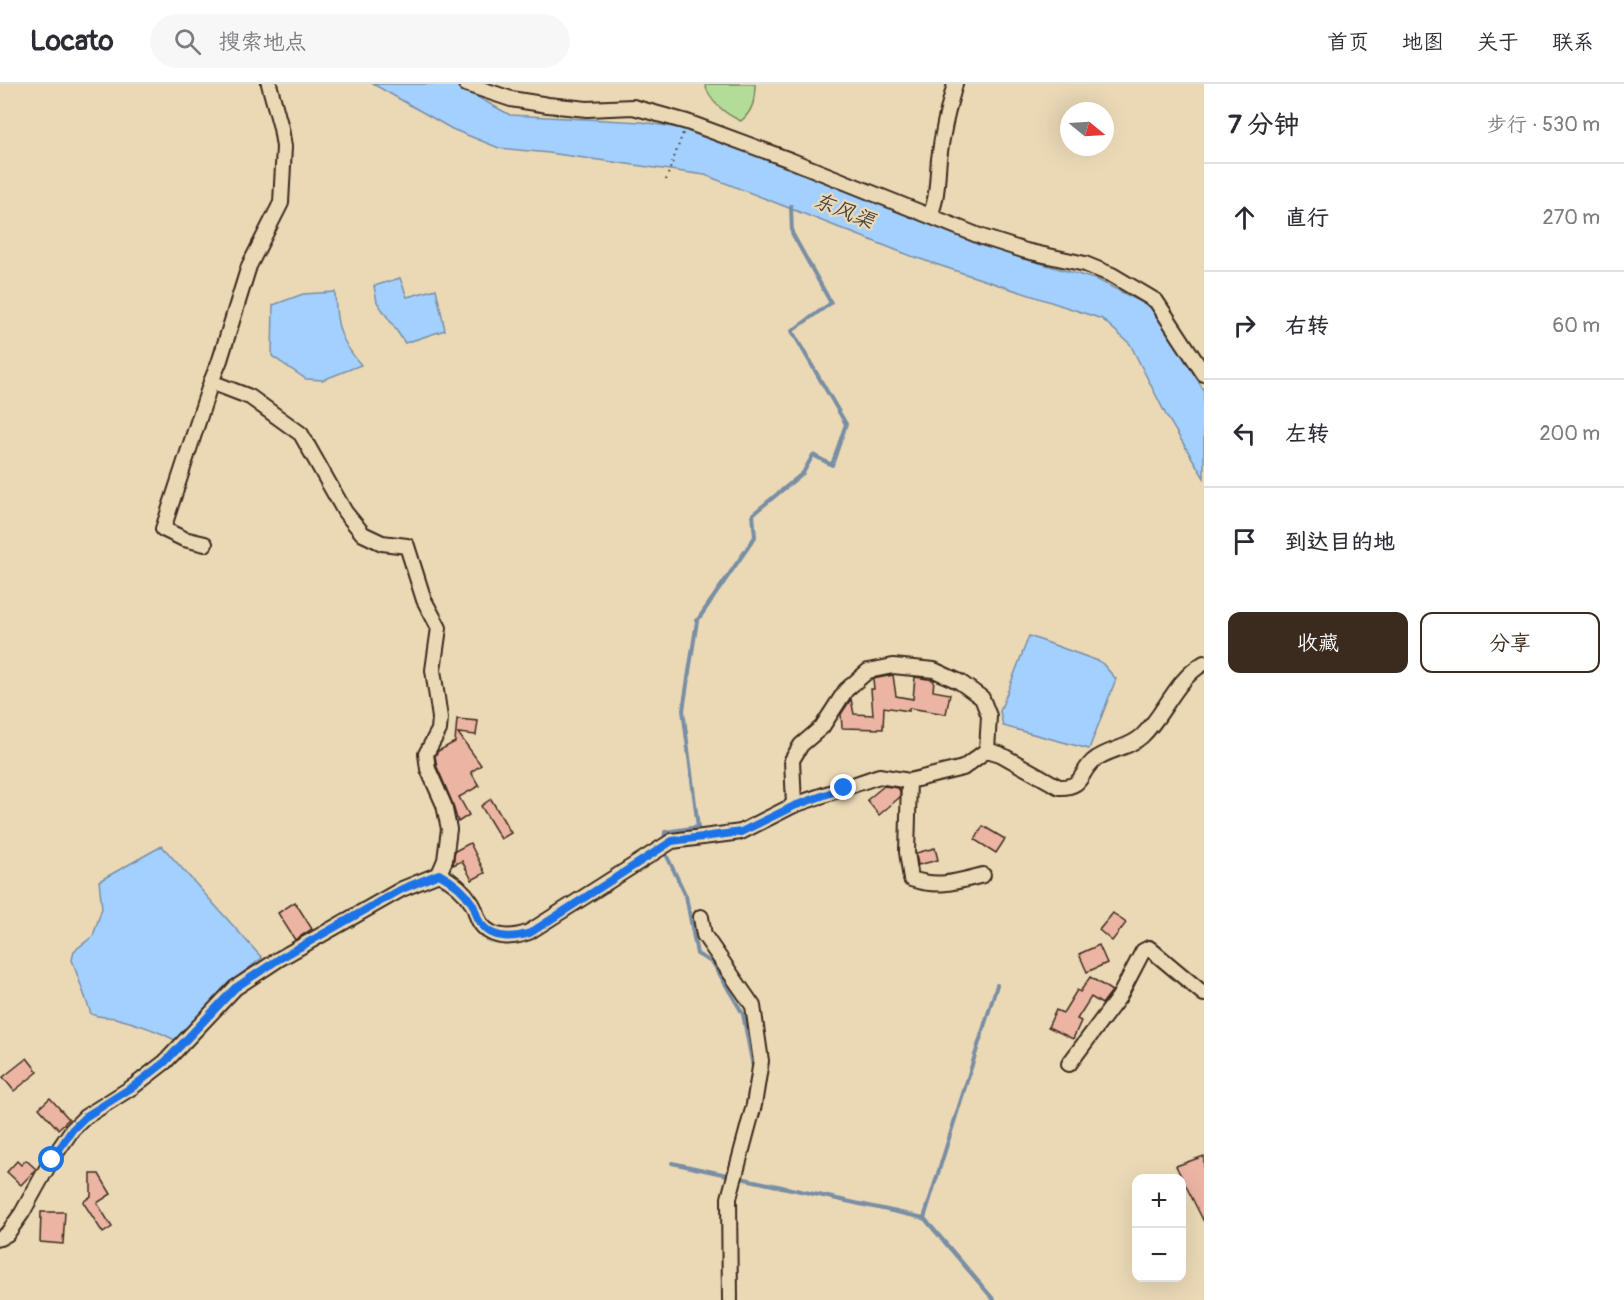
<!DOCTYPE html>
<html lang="zh">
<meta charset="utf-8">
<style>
:root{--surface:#fff;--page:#f7f7f7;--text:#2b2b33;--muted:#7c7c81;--line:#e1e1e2;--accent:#3b2a1e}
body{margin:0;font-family:Pangolin,"LXGW WenKai TC",sans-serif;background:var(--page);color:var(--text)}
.controls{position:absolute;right:18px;bottom:18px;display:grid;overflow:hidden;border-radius:12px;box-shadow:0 6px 24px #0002}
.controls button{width:54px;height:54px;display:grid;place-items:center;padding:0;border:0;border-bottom:2px solid var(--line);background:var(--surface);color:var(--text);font:30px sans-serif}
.compass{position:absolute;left:1060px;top:18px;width:54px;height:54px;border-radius:50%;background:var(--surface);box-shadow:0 6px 24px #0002;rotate:108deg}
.stop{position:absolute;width:18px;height:18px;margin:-14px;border:4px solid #1a73e8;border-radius:50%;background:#fff}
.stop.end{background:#1a73e8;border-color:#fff;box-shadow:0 2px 6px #0008}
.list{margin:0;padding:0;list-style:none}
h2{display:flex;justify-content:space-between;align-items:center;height:78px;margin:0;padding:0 24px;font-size:26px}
h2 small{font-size:20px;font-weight:400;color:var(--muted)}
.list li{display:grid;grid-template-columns:39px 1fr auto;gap:18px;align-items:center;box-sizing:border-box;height:108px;padding:0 24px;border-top:2px solid var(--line)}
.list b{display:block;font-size:22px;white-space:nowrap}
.list em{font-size:20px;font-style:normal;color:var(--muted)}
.actions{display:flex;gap:12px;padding:18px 24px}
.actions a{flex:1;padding:14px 0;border:2px solid var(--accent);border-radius:12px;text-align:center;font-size:21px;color:var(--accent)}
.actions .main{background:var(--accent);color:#fff}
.icon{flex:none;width:33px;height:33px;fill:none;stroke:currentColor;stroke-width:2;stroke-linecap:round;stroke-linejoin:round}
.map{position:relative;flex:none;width:1204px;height:1216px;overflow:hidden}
header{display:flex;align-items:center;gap:36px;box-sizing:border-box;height:84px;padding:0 30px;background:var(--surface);border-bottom:2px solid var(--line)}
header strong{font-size:28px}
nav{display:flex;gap:33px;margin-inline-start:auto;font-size:21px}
.search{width:420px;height:54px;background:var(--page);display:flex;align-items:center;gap:15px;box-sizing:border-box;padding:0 21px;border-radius:33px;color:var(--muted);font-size:22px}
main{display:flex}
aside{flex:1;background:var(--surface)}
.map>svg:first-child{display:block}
</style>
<header>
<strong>Locato</strong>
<div class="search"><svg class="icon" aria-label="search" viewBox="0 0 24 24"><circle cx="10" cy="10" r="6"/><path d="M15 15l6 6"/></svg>搜索地点</div>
<nav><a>首页</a><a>地图</a><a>关于</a><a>联系</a></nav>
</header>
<main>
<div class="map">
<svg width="1204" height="1216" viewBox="0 0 1204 1216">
<rect width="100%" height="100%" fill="#ebd9b6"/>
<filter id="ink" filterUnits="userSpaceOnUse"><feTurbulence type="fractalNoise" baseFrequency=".0167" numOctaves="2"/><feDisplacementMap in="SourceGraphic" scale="12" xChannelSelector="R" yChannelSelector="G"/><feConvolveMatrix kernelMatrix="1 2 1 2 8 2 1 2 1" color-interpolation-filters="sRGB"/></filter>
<g filter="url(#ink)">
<path fill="#b3dc99" stroke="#77835c" stroke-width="1.5" d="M705 0H755C755 16 753 27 741 37 725 30 709 17 705 0Z"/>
<g fill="#a3d0fe" stroke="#798ea4" stroke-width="1.5">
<polygon points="373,0 454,0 510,31 642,38 704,48 1019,173 1098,196 1157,226 1204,307 1204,394 1166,331 1130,260 1102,235 911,172 705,91 549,69 499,64 452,45"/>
<polygon points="400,194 407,213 436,205 445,246 405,259 377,218 374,202"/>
<path d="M335 208C336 241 339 255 361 281L323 296 306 295 272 272 273 221 303 210Z"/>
<polygon points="1029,552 1101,578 1116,595 1089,665 1003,642 1000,627"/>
<path d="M162 762 262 874 229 899 175 956C156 946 135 939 115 934 106 932 100 934 91 930L72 876 74 867 93 852 102 824 99 797Z"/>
</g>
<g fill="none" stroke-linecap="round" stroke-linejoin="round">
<g stroke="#798ea4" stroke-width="4">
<polyline points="664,758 665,748 698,743 683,626 697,537 755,453 753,430 803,389 813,371 832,381 846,340 792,247 831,219 792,149 791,122"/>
<polyline points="664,766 686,812 697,870 713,879 743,930 753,983"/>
<polyline points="746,1027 752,990"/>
<polyline points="672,1079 924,1134 994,1216"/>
<polyline points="924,1134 997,901"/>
</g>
</g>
<g fill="#ecb4a3" stroke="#3b2a1e" stroke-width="1.5">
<polygon points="893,591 896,612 913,615 915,593 934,596 933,607 950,610 946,630 909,624 909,627 884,623 883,645 842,644 841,630 851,615 854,630 873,631 871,605 874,605 873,595"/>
<polygon points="457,635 478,637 476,651 458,649 481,681 471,688 479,702 459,713 469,731 458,738 452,718 437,683 435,672 438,667 455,658"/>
<polygon points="884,702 898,704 900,707 900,713 879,731 867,716"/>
<polygon points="491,715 511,749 501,755 481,722"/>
<polygon points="983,742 1005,755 996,769 975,756"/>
<polygon points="470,759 485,789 472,796 462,777 453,781 455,767"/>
<polygon points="935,764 938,776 918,781 916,769"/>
<polygon points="295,818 312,845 295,856 278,829"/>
<polygon points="1113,829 1126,839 1112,857 1099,846"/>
<polygon points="1099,861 1107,879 1087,888 1079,870"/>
<polygon points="1090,893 1112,907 1102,920 1091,913 1077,935 1081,937 1073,955 1048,943 1056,926 1063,929 1077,906 1080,908"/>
<polygon points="27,974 38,988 14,1007 3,993"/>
<polygon points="50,1014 69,1035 58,1045 39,1024"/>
<polygon points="1204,1072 1204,1138 1176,1082"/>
<polygon points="26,1076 36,1085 21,1101 7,1088 17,1077 21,1081"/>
<polygon points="91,1090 99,1090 111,1110 97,1119 112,1143 103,1149 83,1118 91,1112"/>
<polygon points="41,1128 65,1128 63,1160 40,1158"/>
</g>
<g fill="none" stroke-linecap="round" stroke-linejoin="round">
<defs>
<g id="minor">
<polyline points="466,0 511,15 548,21 587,25 633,23 687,38 790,76 982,153 1026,167 1085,180 1112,191 1156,217 1204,290"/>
<path d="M930 131C938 114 937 93 939 75 942 50 948 24 955 0"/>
<polyline points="205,460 184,455 163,445 211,298"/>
<path d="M909 697 907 768 911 795C939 804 956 798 983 791"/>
<polyline points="794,721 792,676 801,661 822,643 846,606 868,587 893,582 934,586 960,598 982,614 989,632 987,666"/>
<path d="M439 790C452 797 463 805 471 818 476 824 476 834 481 840 493 856 514 854 529 848L672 757 741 748 794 721 879 692 909 697 963 684 987 666 1000 670 1059 703C1083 704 1079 690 1093 677 1107 665 1128 665 1142 652 1165 630 1175 596 1204 579"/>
<polyline points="701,833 704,851 753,922 761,977 754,1021 729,1114 730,1216"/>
<polyline points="1069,980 1119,913 1143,867 1149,864 1204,910"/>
<polyline points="0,1154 7,1150 22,1129 52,1075 72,1046 85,1033 134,1002 165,978 235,904 279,875 402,805 439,790 445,776 449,745 444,721 428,685 426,670 439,646 440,634 433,586 439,544 424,516 407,462 382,459 363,450 345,428 301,350 250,313 211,298 220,276 249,182 281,119 284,63 281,44 269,0"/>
</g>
</defs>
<use href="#minor" stroke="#3b2a1e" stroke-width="18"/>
<polyline stroke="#3b2a1e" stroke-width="2" stroke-dasharray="1.5 4.5" stroke-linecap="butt" points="666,96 683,49"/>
<use href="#minor" stroke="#ebd9b6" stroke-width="14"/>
</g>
</g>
<g fill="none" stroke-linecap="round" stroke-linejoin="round" filter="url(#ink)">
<path stroke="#1a73e8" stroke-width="8" d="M52 1076 72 1046 85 1033 134 1002 165 978 235 904 279 875 402 805 439 790C452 797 463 805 471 818 476 824 476 834 481 840 493 856 514 854 530 849L672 757 741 748 794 722 844 704"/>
</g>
<g text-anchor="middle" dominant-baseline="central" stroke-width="4.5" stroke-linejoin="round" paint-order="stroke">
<g font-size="21" font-style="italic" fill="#4b4340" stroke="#ebd9b6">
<text transform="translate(844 127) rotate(22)">东风渠</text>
</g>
</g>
</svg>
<div class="controls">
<button>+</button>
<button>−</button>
</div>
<svg class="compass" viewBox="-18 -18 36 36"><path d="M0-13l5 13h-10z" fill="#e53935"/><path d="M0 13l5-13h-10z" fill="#7c7c81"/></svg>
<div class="stop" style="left:52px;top:1076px"></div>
<div class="stop end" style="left:844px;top:704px"></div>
</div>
<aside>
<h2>7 分钟<small>步行 · 530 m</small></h2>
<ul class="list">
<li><svg class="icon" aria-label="ahead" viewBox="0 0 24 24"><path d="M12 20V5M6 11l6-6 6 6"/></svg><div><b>直行</b></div><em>270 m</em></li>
<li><svg class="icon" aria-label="right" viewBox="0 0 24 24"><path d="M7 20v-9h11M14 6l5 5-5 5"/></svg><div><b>右转</b></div><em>60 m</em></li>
<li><svg class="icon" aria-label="left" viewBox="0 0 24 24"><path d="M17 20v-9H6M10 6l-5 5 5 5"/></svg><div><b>左转</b></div><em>200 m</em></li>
<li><svg class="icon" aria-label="arrive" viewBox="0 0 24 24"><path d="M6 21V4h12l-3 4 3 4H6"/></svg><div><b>到达目的地</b></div></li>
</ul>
<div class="actions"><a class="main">收藏</a><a>分享</a></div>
</aside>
</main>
